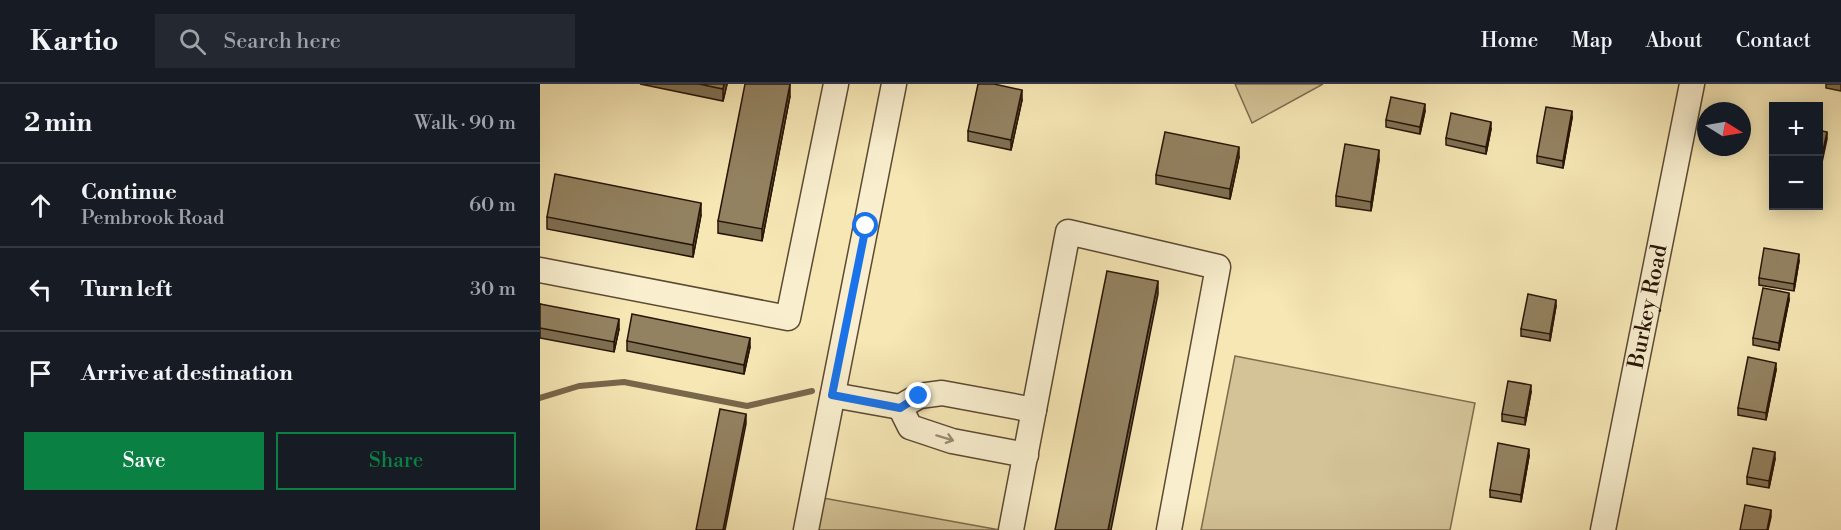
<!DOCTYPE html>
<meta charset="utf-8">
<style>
:root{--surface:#171b24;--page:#242831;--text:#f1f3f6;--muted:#9ea1a6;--line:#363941;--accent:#0b8043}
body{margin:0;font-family:"Libre Bodoni",serif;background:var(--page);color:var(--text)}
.controls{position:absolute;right:18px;top:18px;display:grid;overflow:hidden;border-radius:0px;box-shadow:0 3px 15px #0003}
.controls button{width:54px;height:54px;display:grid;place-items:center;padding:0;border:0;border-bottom:2px solid var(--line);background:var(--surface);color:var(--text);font:30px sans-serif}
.compass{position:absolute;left:1157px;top:18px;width:54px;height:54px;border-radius:50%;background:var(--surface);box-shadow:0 3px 15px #0003;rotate:101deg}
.stop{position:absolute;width:18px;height:18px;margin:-14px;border:4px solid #1a73e8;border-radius:50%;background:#fff}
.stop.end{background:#1a73e8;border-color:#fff;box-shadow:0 2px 6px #0008}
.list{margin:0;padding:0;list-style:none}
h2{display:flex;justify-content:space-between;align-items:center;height:78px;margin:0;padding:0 24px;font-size:26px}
h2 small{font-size:20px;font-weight:400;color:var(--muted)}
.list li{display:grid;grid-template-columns:39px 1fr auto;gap:18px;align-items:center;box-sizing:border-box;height:84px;padding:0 24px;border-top:2px solid var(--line)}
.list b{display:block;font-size:22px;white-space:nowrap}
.list p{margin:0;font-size:20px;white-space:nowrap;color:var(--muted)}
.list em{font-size:20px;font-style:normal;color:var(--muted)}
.actions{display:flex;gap:12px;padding:18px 24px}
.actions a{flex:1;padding:14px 0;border:2px solid var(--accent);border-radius:0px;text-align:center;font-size:21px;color:var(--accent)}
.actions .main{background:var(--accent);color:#fff}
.icon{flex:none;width:33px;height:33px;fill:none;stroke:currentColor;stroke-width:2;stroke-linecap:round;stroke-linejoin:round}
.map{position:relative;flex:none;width:1301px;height:446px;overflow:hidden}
header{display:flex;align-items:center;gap:36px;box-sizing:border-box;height:84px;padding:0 30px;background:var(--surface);border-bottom:2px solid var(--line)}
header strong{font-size:28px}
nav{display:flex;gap:33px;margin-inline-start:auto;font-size:21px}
.search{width:420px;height:54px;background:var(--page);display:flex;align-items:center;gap:15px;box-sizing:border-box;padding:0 21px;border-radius:0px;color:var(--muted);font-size:22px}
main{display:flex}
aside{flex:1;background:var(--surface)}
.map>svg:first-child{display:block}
</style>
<header>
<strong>Kartio</strong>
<div class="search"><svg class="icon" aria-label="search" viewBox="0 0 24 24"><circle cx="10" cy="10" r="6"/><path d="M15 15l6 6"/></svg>Search here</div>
<nav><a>Home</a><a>Map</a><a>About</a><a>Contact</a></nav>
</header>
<main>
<aside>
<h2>2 min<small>Walk · 90 m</small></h2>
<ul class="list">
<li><svg class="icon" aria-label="ahead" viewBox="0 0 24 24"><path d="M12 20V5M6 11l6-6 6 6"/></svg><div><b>Continue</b><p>Pembrook Road</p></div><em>60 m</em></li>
<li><svg class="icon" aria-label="left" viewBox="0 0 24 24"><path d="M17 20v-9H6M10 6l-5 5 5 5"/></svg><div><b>Turn left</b></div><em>30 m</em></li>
<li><svg class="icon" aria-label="arrive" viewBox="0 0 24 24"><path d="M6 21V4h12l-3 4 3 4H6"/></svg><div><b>Arrive at destination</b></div></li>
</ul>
<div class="actions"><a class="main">Save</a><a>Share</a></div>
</aside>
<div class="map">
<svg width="1301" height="446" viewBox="0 0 1301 446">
<rect width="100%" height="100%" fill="#f6e7b5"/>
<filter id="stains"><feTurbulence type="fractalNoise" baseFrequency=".00333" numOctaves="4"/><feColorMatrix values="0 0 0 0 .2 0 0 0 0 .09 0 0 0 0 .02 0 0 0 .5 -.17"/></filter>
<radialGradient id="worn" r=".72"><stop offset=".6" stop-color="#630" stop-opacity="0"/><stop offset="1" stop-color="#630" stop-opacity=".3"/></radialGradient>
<g fill="#d3c397" stroke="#7d6c4e" stroke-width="1.5">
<polygon points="695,0 783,0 712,39"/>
<polygon points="695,272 935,319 910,446 661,446"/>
<polygon points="272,412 460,446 266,446"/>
</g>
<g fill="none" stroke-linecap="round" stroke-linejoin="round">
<polyline stroke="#79674c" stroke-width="6" points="0,314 39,302 84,298 207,322 272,307"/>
<defs>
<g id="minor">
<polyline points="0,186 248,234 296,0"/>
<polyline points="293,311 360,323 379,312 402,309 494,326"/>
<polyline points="360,323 370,343 412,357 486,371"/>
<polyline points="266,446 354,0"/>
<polyline points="471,446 528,148 678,183 629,446"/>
<path id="s1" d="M1063 446 1152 0"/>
</g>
</defs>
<use href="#minor" stroke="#5b4932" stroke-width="27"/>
<use href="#minor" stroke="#f9efcf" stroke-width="24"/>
</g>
<g fill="#7e7053" stroke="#271406" stroke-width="1.5">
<polygon points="100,0 187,0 183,17"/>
<polygon points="1286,0 1301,0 1301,7 1286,4"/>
<polygon points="250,12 222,157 178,149 178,137"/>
<polygon points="482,16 471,66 428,57 428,47"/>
<polygon points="885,27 880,50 846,43 846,36"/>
<polygon points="1032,34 1023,84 997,79 997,72"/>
<polygon points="951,45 946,70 906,61 906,54"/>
<polygon points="699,73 690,115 616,100 616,91"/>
<polygon points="839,76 831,127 796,122 796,112"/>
<polygon points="161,131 153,173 7,145 7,133"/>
<polygon points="1259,177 1254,207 1219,201 1219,194"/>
<polygon points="1249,216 1239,266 1213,261 1213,254"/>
<polygon points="0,220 79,245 74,268 0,254"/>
<polygon points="1016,222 1010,257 981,252 981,245"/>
<polygon points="87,257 210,263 204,290 87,267"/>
<polygon points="1236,286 1226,336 1198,331 1198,324"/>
<polygon points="991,308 985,341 962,337 962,330"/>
<polygon points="989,372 981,418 950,413 950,406"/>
<polygon points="1235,375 1229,404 1207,400 1207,393"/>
</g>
<g fill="#675b44" stroke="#271406" stroke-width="1.5">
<polygon points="184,0 187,0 183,17 183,5"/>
<polygon points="250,0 250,12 222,157 222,145"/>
<polygon points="482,6 482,16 471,66 471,56"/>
<polygon points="885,20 885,27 880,50 880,43"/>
<polygon points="1032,27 1032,34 1023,84 1023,77"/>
<polygon points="951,38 951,45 946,70 946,63"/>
<polygon points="1287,48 1287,55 1278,97 1278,90"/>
<polygon points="699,63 699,73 690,115 690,105"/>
<polygon points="839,66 839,76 831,127 831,118"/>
<polygon points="161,119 161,131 153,173 153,161"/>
<polygon points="1259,170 1259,177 1254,207 1254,200"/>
<polygon points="618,197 618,210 571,446 568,446"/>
<polygon points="1249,209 1249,216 1239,266 1239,259"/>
<polygon points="1016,216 1016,222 1010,257 1010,250"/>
<polygon points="79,235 79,245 74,268 74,258"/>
<polygon points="210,254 210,263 204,290 204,281"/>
<polygon points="1236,279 1236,286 1226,336 1226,329"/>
<polygon points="991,301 991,308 985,341 985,334"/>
<polygon points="206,330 206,340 185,446 183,446"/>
<polygon points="989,365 989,372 981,418 981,411"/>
<polygon points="1235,368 1235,375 1229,404 1229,397"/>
<polygon points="1231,426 1231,433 1228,446 1227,446"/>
</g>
<g fill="#938261" stroke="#271406" stroke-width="1.5">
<polygon points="159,0 184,0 183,5"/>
<polygon points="205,0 250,0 222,145 178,137"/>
<polygon points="438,0 454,0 482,6 471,56 428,47"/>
<polygon points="851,13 885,20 880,43 846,36"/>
<polygon points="1006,23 1032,27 1023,77 997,72"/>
<polygon points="911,29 951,38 946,63 906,54"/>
<polygon points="1278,46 1287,48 1278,90"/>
<polygon points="625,48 699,63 690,105 616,91"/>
<polygon points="805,60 839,66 831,118 796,112"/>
<polygon points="15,90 161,119 153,161 7,133"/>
<polygon points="1224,164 1259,170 1254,200 1219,194"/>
<polygon points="567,187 618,197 568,446 515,446"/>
<polygon points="1223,204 1249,209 1239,259 1213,254"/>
<polygon points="988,210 1016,216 1010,250 981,245"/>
<polygon points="0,220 79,235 74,258 0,244"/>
<polygon points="92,230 210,254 204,281 87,257"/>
<polygon points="1208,273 1236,279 1226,329 1198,324"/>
<polygon points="968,297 991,301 985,334 962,330"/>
<polygon points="180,325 206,330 183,446 156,446"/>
<polygon points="958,359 989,365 981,411 950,406"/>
<polygon points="1213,364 1235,368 1229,397 1207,393"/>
<polygon points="1205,421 1231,426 1227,446 1200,446"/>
</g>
<defs><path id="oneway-shaft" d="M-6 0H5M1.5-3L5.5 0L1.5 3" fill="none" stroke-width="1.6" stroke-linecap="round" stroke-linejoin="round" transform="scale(1.5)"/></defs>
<use stroke="#9a8c75" href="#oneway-shaft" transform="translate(405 354) rotate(17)"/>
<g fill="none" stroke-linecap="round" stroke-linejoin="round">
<polyline stroke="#1a73e8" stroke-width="8" points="326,142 292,311 360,324 379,312"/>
</g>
<g text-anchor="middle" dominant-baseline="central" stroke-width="6" stroke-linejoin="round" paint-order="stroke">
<g font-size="22" fill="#271406" stroke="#f9efcf">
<text stroke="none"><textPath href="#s1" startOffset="228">Burkey Road</textPath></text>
</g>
</g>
<rect width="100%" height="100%" filter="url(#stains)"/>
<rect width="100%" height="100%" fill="url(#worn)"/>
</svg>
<div class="controls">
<button>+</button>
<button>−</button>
</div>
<svg class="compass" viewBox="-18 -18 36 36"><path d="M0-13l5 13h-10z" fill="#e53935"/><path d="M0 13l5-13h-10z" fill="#9ea1a6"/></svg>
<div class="stop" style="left:326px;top:142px"></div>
<div class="stop end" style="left:379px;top:312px"></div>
</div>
</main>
